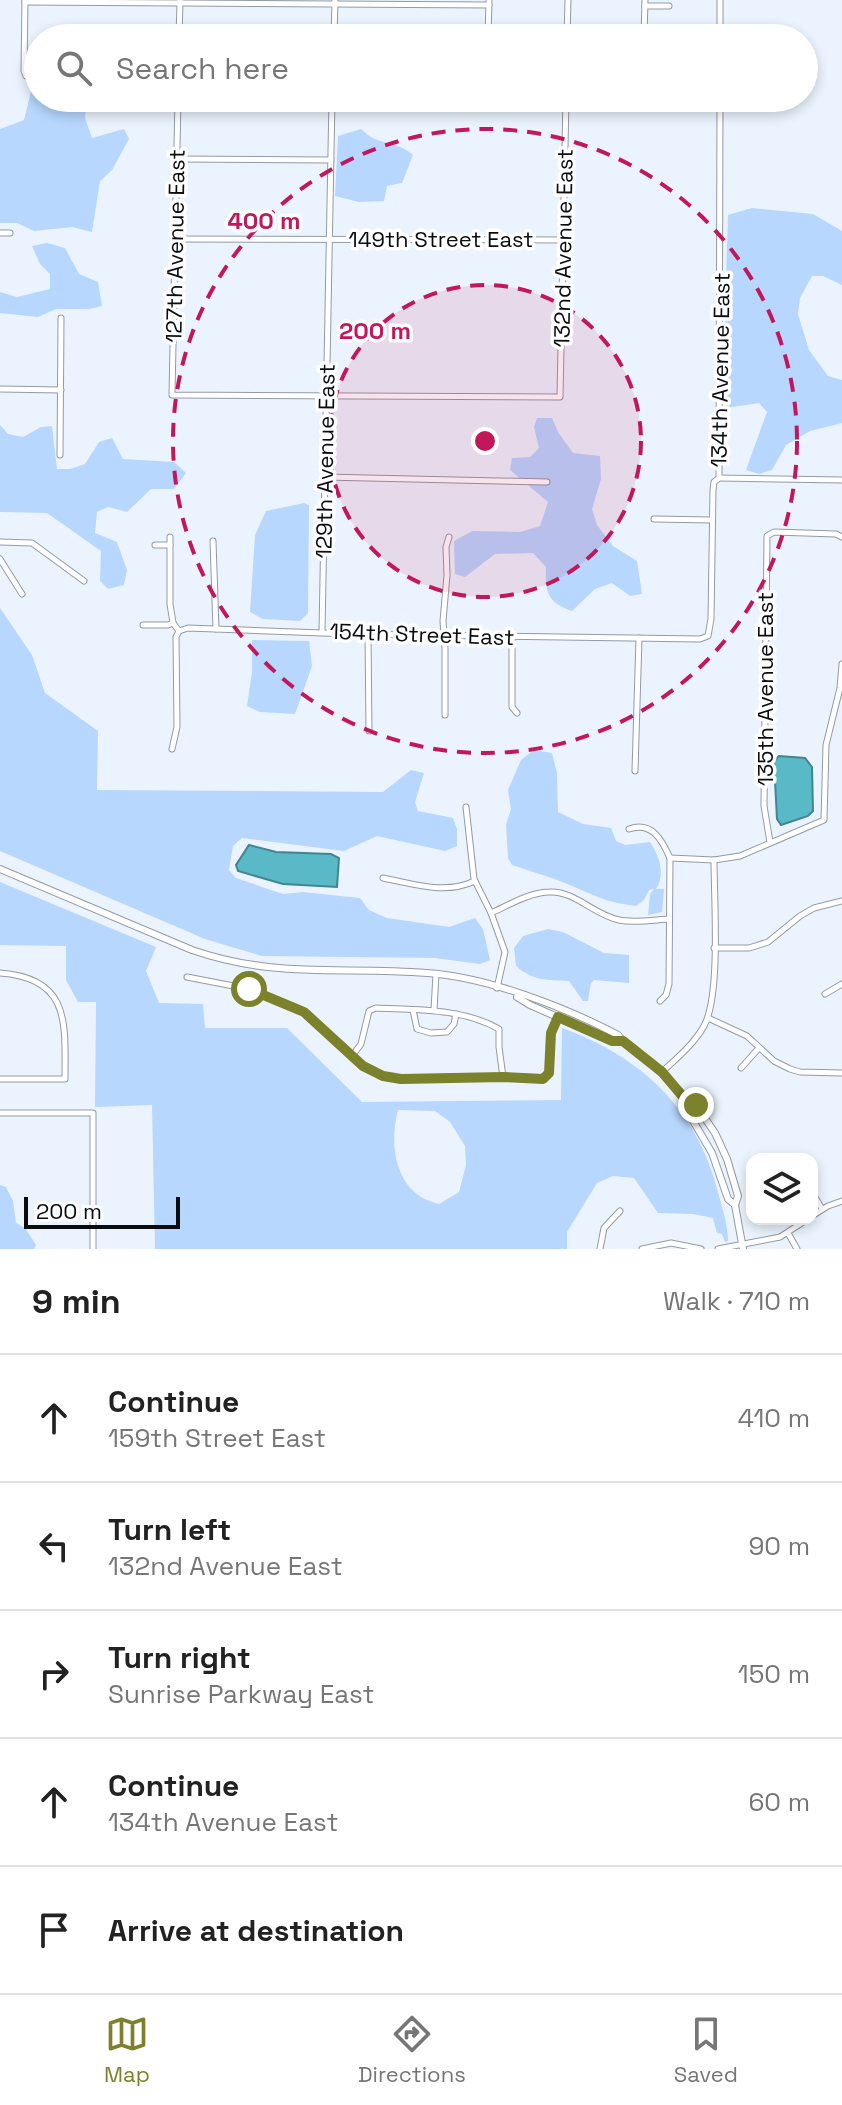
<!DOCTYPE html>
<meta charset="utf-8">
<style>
:root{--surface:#fff;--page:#f6f6f6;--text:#222;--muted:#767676;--line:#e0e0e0;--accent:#7c812c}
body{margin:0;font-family:"Space Grotesk",sans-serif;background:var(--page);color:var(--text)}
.controls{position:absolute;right:24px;bottom:24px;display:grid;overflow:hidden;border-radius:16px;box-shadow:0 4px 12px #0003}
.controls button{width:72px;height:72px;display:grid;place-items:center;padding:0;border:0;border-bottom:2px solid var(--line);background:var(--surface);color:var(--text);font:40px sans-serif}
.scale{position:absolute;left:24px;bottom:20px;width:156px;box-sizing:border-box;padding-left:8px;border:4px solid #090b0f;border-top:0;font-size:22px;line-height:28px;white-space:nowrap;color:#090b0f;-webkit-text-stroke:6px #fff;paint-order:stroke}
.stop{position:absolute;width:24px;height:24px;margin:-18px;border:6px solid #7c812c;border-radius:50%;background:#fff}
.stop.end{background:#7c812c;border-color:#fff;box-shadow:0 2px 8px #0008}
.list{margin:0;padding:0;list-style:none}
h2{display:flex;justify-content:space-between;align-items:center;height:104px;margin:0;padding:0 32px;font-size:34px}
h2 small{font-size:26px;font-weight:400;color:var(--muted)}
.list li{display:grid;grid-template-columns:52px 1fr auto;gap:24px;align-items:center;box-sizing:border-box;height:128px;padding:0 32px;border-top:2px solid var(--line)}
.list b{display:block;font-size:30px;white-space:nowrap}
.list p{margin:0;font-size:26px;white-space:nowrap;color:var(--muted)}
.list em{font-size:26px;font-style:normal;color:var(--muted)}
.icon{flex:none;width:44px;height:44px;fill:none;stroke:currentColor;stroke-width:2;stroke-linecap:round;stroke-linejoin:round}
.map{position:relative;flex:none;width:842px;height:1249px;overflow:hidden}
.search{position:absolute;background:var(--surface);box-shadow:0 4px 12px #0003;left:24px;right:24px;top:24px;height:88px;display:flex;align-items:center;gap:20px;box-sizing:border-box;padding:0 28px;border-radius:44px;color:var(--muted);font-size:30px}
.sheet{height:744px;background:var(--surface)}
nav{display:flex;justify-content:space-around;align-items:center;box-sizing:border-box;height:112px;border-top:2px solid var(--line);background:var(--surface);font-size:22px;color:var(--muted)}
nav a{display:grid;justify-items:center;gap:4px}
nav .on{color:var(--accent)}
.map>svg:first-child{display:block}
</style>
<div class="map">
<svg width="842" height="1249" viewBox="0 0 842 1249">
<rect width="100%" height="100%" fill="#ebf4fe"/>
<g fill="#b7d7fe" fill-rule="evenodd">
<polygon points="32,87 38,87 38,98 87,98 85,118 92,138 124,129 129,139 112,170 100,181 92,232 72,227 34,231 17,223 0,223 0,129 24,120"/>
<path d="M361 129C380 148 393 138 413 155L402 183 387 186 384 201 359 202 335 196 338 136Z"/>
<polygon points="752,208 813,214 842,231 842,285 823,276 812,276 800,298 798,314 809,350 828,376 842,380 842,423 810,431 786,445 772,470 759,474 746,470 767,412 759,403 726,408 725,311 728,215"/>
<polygon points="47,243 65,248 79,274 98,282 102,306 89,309 56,309 38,317 0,313 0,292 17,297 50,289 50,274 40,264 32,246"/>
<path d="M537 418H552L558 432 573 453 600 456 601 479 592 509 597 525 613 546 637 561 642 594 630 596 612 583 595 589 572 611C547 603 545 591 546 567L533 553 495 554 465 577 455 574 454 541 472 531 520 532 540 526 548 502 510 470 512 458 530 457 539 448 534 427Z"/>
<polygon points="0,425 8,434 23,437 41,427 52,426 57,469 70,469 85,464 99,442 112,438 123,459 174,462 186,473 174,489 151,489 127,512 108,507 97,512 95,533 117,542 127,570 124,585 108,589 100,581 101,551 47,513 0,512"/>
<polygon points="304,503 309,505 308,613 300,621 263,619 250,612 255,535 266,511"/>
<polygon points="0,608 32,655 45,693 98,731 97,790 383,792 411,770 424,773 415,802 418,811 453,818 457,829 457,846 445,851 377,836 344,851 242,838 233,846 229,870 236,878 283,894 303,892 360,898 369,910 387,918 449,927 475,918 483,929 490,960 480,964 435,958 262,956 205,939 0,851"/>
<polygon points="252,640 309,641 312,666 295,714 260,712 247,706 252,672"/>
<path d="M534 750 552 753 557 773 558 812 583 824 611 828 616 841 625 845 650 842C659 856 666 873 656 889H664L662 912 648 915 650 894 654 889 649 890 644 900 636 906C604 902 594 895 565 883 548 876 529 871 512 865L508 858 506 825 511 809 508 790 521 760Z"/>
<path d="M0 882 156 947 146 971 159 1003 203 1004 205 1028H287L362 1102 561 1100 562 1028C642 1057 697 1109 718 1192 722 1208 728 1225 728 1241L725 1242 722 1234 717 1233 713 1218 693 1214 658 1213 634 1178 613 1176 597 1183 567 1232V1249H155L152 1105 95 1107 96 1002H78L66 980V946L0 945ZM398 1110 435 1111 450 1122 465 1146 466 1165 459 1192 439 1204C396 1195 388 1147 398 1110Z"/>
<path d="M548 929 563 932 604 953 629 955V983L594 980 591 983 588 1001H583L569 981C547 980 533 981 516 966L514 948 523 936Z"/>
<polygon points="0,1185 6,1187 13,1201 16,1223 25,1228 36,1245 34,1249 0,1249"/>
</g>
<g fill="#5ab9c7" stroke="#428590" stroke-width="2">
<polygon points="779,756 805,758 812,767 813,811 808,816 781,825 777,819 774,761"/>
<polygon points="249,845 276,852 331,854 339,858 337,887 283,884 238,871 236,865"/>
</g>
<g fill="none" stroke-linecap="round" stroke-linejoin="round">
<defs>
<g id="minor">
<polyline points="25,0 24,71 26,76 38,81"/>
<polyline points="720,0 720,38"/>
<polyline points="25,2 489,5"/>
<polyline points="645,6 669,6"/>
<polyline points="179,38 180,1"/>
<polyline points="334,38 335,0"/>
<polyline points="488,38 489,0"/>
<polyline points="567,38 568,0"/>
<polyline points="644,38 645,0"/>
<polyline points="178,98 172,395 560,397 566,98"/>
<polyline points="177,159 331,160"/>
<polyline points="0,233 10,233"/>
<polyline points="175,239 563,240"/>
<polyline points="0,389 61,390"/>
<polyline points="60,455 61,318"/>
<polyline points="324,477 547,482"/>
<polyline points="719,478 842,480"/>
<polyline points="654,519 712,520"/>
<polyline points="170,537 170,604 173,623"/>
<polyline points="213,541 216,629"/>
<polyline points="0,542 32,543 84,581"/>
<polyline points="155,545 170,545"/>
<polyline points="0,559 22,594"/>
<polyline points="173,623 179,631 188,628 350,634 700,639 708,636 711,619 713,490 714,482 719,478 720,98"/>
<polyline points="143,625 168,625 173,623"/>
<polyline points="322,632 332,98"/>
<polyline points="368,634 369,731"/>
<polyline points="512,637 512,707 517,713"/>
<polyline points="445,715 445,649 443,621 447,575 446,547 449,537"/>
<polyline points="172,749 177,727 176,637 179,631"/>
<polyline points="635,771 639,638"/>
<polyline points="466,807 474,879 491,913 505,952 497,988"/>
<path d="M629 829C652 821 662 840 670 858L669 984 666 995 660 1001"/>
<polyline points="770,842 764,806 767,536 774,532 836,534 842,537"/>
<polyline points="670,858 714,860 740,856 824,820 826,745 840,688 842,664"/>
<path d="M383 878C415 884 444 895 475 881"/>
<path d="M491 913C509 905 530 892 550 892 575 891 594 915 619 920 634 923 653 920 669 919"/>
<polyline points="714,948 749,948 768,942 800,916 814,908 842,901"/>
<path d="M0 973C71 978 65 1024 65 1079H0"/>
<polyline points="187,977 249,989 295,1007 310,1016 363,1066 383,1076 401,1079 503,1077 543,1079 549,1073 551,1033 558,1017"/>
<polyline points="825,994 842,984"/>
<polyline points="413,1010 417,1029 431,1033 447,1032 454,1024 456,1014"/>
<polyline points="434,1010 436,974"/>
<polyline points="708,1018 747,1036 774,1061 790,1069 800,1072 842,1073"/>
<path d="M352 1056 361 1044 369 1011 376 1008C417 1010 462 1008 499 1029V1047L503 1077"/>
<polyline points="741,1068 759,1048"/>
<path d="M662 1072C677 1058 694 1044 704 1026 721 995 714 899 714 860"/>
<polyline points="0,1113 93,1113 93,1249"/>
<polyline points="812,1192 822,1209"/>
<polyline points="812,1216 828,1206 842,1201"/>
<polyline points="788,1233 797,1249"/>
<polyline points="600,1249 604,1228 620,1211"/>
<polyline points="642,1249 671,1243 701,1249"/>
<polyline points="718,1249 780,1237 808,1219"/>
</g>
<g id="tertiary">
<path d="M0 869 192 950C276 979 342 966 427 973 487 977 565 1007 618 1035L623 1041 662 1072 685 1099 696 1105 715 1133 727 1159 738 1196 735 1205 743 1249"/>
<polyline points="517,997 530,1005 612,1041 623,1041"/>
<polyline points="685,1099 686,1109 712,1153 728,1199 735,1205"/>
</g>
</defs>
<use href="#minor" stroke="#939aa4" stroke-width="7"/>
<use href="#tertiary" stroke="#939aa4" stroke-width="8"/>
<use href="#minor" stroke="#fff" stroke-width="5"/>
<use href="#tertiary" stroke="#fff" stroke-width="6"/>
</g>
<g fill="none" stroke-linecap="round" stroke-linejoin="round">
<polyline stroke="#7c812c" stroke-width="10" points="249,989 304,1012 363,1066 383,1076 401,1079 503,1077 543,1079 549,1073 551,1033 558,1017 612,1041 623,1041 662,1072 685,1099 696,1105"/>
</g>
<circle cx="485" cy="441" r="156" fill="#c2185b" fill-opacity=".12"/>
<g fill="none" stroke="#c2185b" stroke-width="4" stroke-dasharray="14 10">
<circle cx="485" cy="441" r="156"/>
<circle cx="485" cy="441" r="312"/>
</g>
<g text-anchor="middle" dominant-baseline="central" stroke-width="7" stroke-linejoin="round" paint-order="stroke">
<g font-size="22" fill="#090b0f" stroke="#fff">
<text x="441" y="239">149th Street East</text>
<text transform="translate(175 246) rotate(-89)">127th Avenue East</text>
<text transform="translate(563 248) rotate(-89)">132nd Avenue East</text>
<text transform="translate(720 370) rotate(-89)">134th Avenue East</text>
<text transform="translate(325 461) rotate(-89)">129th Avenue East</text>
<text transform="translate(422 634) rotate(2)">154th Street East</text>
<text transform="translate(765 689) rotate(-90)">135th Avenue East</text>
</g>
</g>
<circle cx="485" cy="441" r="12" fill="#c2185b" stroke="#fff" stroke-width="4"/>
<g font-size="24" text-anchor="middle" font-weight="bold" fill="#c2185b" stroke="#fff" stroke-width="7" stroke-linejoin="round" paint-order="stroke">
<text x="264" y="229">400 m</text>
<text x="375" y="339">200 m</text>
</g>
</svg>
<div class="controls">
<button><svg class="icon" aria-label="layers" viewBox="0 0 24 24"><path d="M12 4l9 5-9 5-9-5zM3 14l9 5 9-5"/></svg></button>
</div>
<div class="scale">200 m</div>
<div class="stop" style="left:249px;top:989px"></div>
<div class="stop end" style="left:696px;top:1105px"></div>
<div class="search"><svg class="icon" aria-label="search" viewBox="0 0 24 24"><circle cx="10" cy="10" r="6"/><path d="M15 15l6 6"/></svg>Search here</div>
</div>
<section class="sheet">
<h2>9 min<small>Walk · 710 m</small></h2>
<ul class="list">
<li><svg class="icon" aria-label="ahead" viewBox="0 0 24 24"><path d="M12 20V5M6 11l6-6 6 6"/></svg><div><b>Continue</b><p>159th Street East</p></div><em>410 m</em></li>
<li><svg class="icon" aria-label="left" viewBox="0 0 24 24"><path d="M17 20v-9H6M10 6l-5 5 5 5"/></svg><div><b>Turn left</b><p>132nd Avenue East</p></div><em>90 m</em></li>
<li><svg class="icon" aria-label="right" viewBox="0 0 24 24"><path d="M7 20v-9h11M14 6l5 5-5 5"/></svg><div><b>Turn right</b><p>Sunrise Parkway East</p></div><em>150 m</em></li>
<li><svg class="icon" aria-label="ahead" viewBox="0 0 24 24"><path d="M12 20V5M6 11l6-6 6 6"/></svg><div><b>Continue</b><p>134th Avenue East</p></div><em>60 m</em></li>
<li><svg class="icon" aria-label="arrive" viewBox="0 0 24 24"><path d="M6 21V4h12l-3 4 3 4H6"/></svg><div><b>Arrive at destination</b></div></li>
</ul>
</section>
<nav>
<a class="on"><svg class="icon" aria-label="map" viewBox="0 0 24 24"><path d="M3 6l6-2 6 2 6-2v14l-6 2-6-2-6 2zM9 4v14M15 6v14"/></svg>Map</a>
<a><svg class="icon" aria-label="directions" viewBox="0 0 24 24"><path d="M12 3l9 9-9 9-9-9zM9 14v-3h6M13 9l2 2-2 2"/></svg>Directions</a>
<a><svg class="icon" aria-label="saved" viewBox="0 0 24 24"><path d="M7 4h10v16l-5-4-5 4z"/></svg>Saved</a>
</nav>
